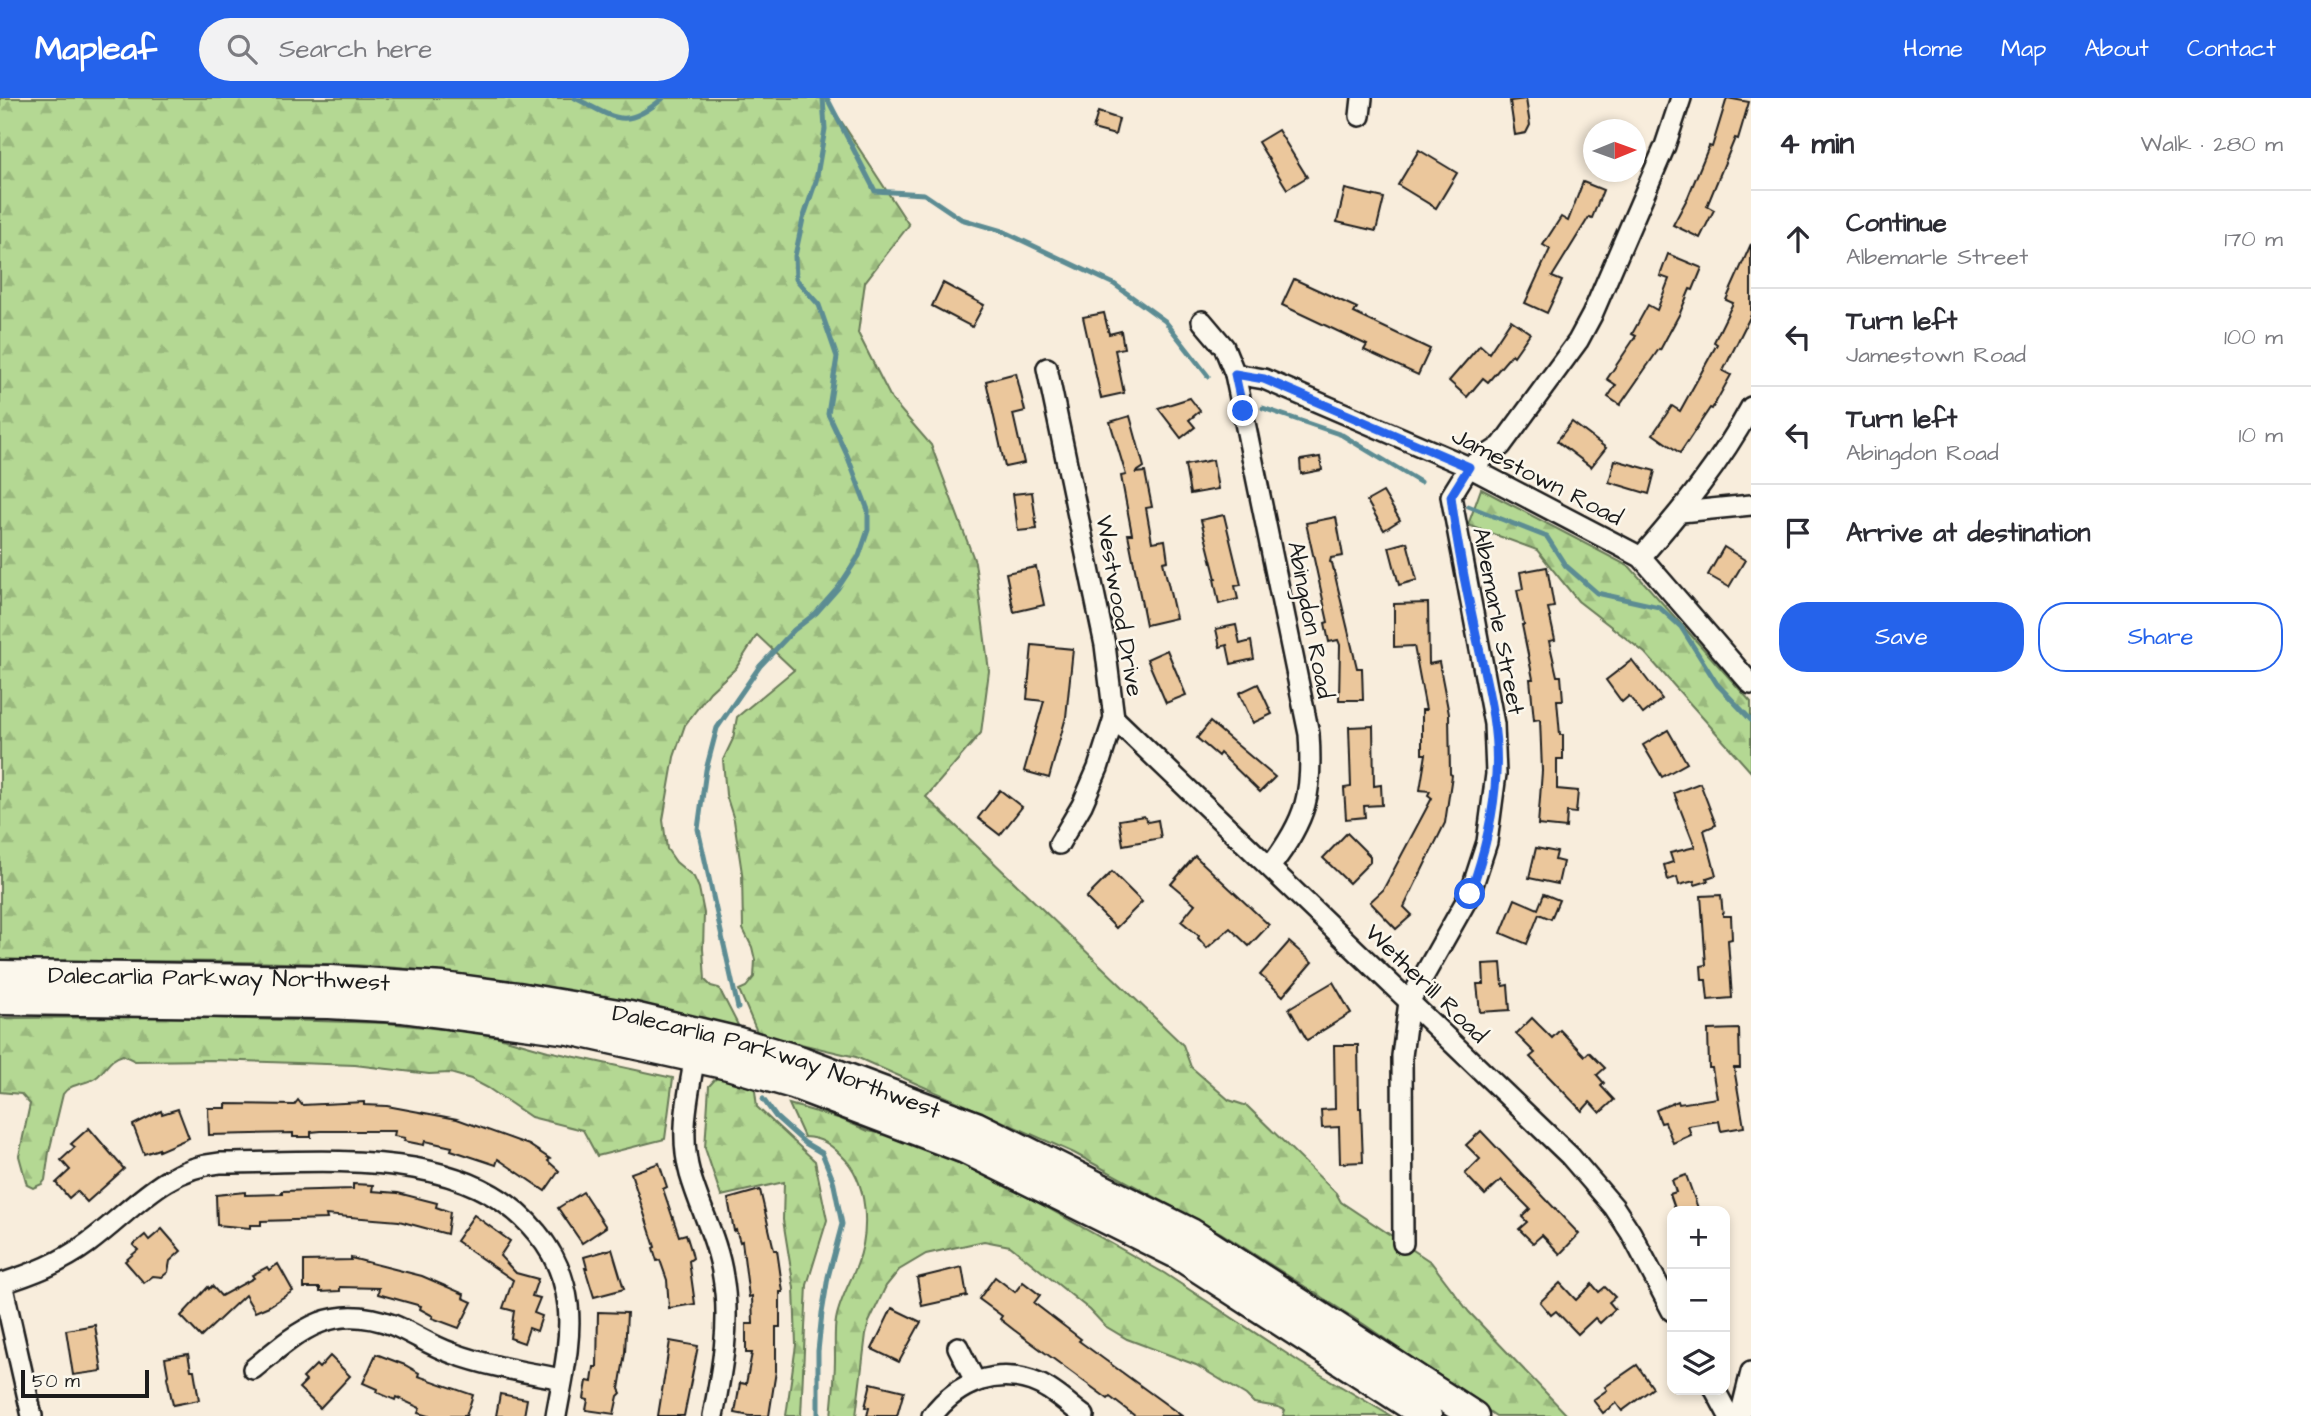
<!DOCTYPE html>
<meta charset="utf-8">
<style>
:root{--surface:#fff;--page:#f2f2f3;--text:#2b2b33;--muted:#7c7c81;--line:#e1e1e2;--accent:#2563eb}
body{margin:0;font-family:"Architects Daughter",sans-serif;background:var(--page);color:var(--text)}
.controls{position:absolute;right:21px;bottom:21px;display:grid;overflow:hidden;border-radius:14px;box-shadow:0 4px 10px #0003}
.controls button{width:63px;height:63px;display:grid;place-items:center;padding:0;border:0;border-bottom:2px solid var(--line);background:var(--surface);color:var(--text);font:35px sans-serif}
.compass{position:absolute;left:1583px;top:21px;width:63px;height:63px;border-radius:50%;background:var(--surface);box-shadow:0 4px 10px #0003;rotate:89deg}
.scale{position:absolute;left:21px;bottom:18px;width:128px;box-sizing:border-box;padding-left:7px;border:4px solid #1c1c1c;border-top:0;font-size:19px;line-height:24px;white-space:nowrap;color:#1c1c1c;-webkit-text-stroke:5px #fbf7ec;paint-order:stroke}
.stop{position:absolute;width:21px;height:21px;margin:-16px;border:5px solid #2563eb;border-radius:50%;background:#fff}
.stop.end{background:#2563eb;border-color:#fff;box-shadow:0 2px 7px #0008}
.list{margin:0;padding:0;list-style:none}
h2{display:flex;justify-content:space-between;align-items:center;height:91px;margin:0;padding:0 28px;font-size:30px}
h2 small{font-size:23px;font-weight:400;color:var(--muted)}
.list li{display:grid;grid-template-columns:46px 1fr auto;gap:21px;align-items:center;box-sizing:border-box;height:98px;padding:0 28px;border-top:2px solid var(--line)}
.list b{display:block;font-size:26px;white-space:nowrap}
.list p{margin:0;font-size:23px;white-space:nowrap;color:var(--muted)}
.list em{font-size:23px;font-style:normal;color:var(--muted)}
.actions{display:flex;gap:14px;padding:21px 28px}
.actions a{flex:1;padding:16px 0;border:2px solid var(--accent);border-radius:28px;text-align:center;font-size:24px;color:var(--accent)}
.actions .main{background:var(--accent);color:#fff}
.icon{flex:none;width:38px;height:38px;fill:none;stroke:currentColor;stroke-width:2;stroke-linecap:round;stroke-linejoin:round}
.map{position:relative;flex:none;width:1751px;height:1318px;overflow:hidden}
header{display:flex;align-items:center;gap:42px;box-sizing:border-box;height:98px;padding:0 35px;background:var(--accent);color:#fff}
header strong{font-size:33px}
nav{display:flex;gap:38px;margin-inline-start:auto;font-size:24px}
.search{width:490px;height:63px;background:var(--page);display:flex;align-items:center;gap:18px;box-sizing:border-box;padding:0 24px;border-radius:38px;color:var(--muted);font-size:26px}
main{display:flex}
aside{flex:1;background:var(--surface)}
.map>svg:first-child{display:block}
</style>
<header>
<strong>Mapleaf</strong>
<div class="search"><svg class="icon" aria-label="search" viewBox="0 0 24 24"><circle cx="10" cy="10" r="6"/><path d="M15 15l6 6"/></svg>Search here</div>
<nav><a>Home</a><a>Map</a><a>About</a><a>Contact</a></nav>
</header>
<main>
<div class="map">
<svg width="1751" height="1318" viewBox="0 0 1751 1318">
<defs>
<pattern id="forest-firs" width="22" height="20" patternUnits="userSpaceOnUse" patternTransform="scale(1.75)"><rect width="22" height="20" fill="#b4d893"/><path d="M5 1l3.5 6h-7zM16 11l3.5 6h-7z" fill="#9ab97e"/></pattern>
</defs>
<rect width="100%" height="100%" fill="#f8eddc"/>
<filter id="ink" filterUnits="userSpaceOnUse"><feTurbulence type="fractalNoise" baseFrequency=".0143" numOctaves="2"/><feDisplacementMap in="SourceGraphic" scale="14" xChannelSelector="R" yChannelSelector="G"/><feConvolveMatrix kernelMatrix="1 2 1 2 8 2 1 2 1" color-interpolation-filters="sRGB"/></filter>
<g filter="url(#ink)">
<g fill="url(#forest-firs)" stroke="#687a58" stroke-width="2">
<path d="M0 0H826L909 127 865 184 858 235 892 302 931 347 975 464 989 573 981 635 926 699 1183 947 1191 969 1229 1002 1247 1008 1336 1095 1341 1104 1431 1164 1469 1214 1568 1318H1496L1365 1227 1221 1135 1074 1055 856 959 758 936 739 892 746 889 754 879 755 862 752 849 743 831 742 775 734 722 726 697 723 662 733 641 737 619 794 572 757 537 736 570 710 594 685 627 674 659 663 722 667 751 676 764 694 779 699 790 704 815 703 851 705 882 711 888 719 890 740 931C627 903 513 879 397 870 344 865 291 865 238 864 159 863 79 862 0 863Z"/>
<polygon points="1481,391 1630,469 1751,604 1751,674 1645,555 1578,503 1537,452 1468,427"/>
<path d="M178 919 386 925 488 936 548 953 673 980 665 1041 597 1058 583 1032 531 1019 488 990 471 981 450 975 429 976 355 967 212 962 135 963 123 957C109 961 108 969 98 978 88 987 71 984 63 996L49 1054 45 1082 42 1086 33 1090 27 1087 19 1058 30 1006 21 996 0 994V920Z"/>
<polygon points="721,975 754,985 757,1009 815,1063 827,1122 807,1187 801,1318 786,1318 796,1247 794,1190 783,1122 784,1084 721,1098 705,1050 709,988"/>
<path d="M789 1006 841 1021 868 1033 894 1038 971 1070 1019 1094 1164 1175 1301 1265 1391 1318H1283L1285 1312 1278 1309 1254 1305 1246 1297 1196 1267 1127 1241 1105 1228 1090 1212 1010 1148 984 1143 926 1156 899 1172 886 1188 869 1224 866 1236 856 1318H831C833 1298 835 1279 835 1259 835 1247 834 1234 836 1222 839 1203 850 1185 857 1167 870 1134 869 1083 841 1057 829 1045 821 1040 804 1039Z"/>
</g>
<g fill="none" stroke-linecap="round" stroke-linejoin="round">
<g stroke="#5c8c93" stroke-width="5">
<path d="M575 0C615 20 625 33 663 0"/>
<polyline points="827,0 875,93 924,96 961,121 1002,133 1114,186 1165,223 1208,278"/>
<polyline points="1263,310 1342,337 1420,384"/>
<polyline points="1468,408 1547,439 1565,467 1597,495 1659,509 1681,529 1717,586 1751,622"/>
<polyline points="738,910 698,731 706,672 717,630 760,568 794,532 816,515 838,490 859,458 868,432 868,412 847,357 828,316 837,259 819,207 796,181 795,158 803,121 816,83 825,31 823,0"/>
<polyline points="763,1001 776,1019 805,1045 822,1055 833,1082 842,1126 828,1179 822,1215 818,1253 818,1318"/>
</g>
</g>
<g fill="#ebc79c" stroke="#1c1c1c" stroke-width="2">
<polygon points="1727,0 1749,4 1738,41 1735,40 1707,108 1714,112 1700,140 1673,127 1688,99 1709,48 1712,49"/>
<polygon points="1526,1 1530,27 1526,35 1515,37 1510,3"/>
<polygon points="1098,14 1119,21 1115,37 1093,31"/>
<polygon points="1278,32 1307,79 1287,91 1258,44"/>
<polygon points="1419,52 1457,75 1436,110 1398,87"/>
<polygon points="1583,84 1603,92 1592,120 1589,119 1552,179 1562,183 1547,215 1525,205 1550,151 1543,147 1561,119 1568,123"/>
<polygon points="1345,91 1384,100 1376,133 1337,124"/>
<polygon points="1751,146 1751,217 1723,273 1731,277 1712,311 1710,310 1680,355 1653,336 1672,308 1680,313 1717,246 1714,244 1733,205 1726,202"/>
<polygon points="1668,156 1702,170 1693,192 1690,191 1680,215 1660,252 1659,251 1620,307 1608,299 1616,287 1607,281 1636,238 1632,236 1648,207 1657,212 1669,181 1660,178"/>
<polygon points="1294,181 1357,210 1354,215 1430,251 1418,277 1364,252 1367,247 1282,207"/>
<polygon points="943,185 984,207 972,229 932,208"/>
<polygon points="1104,215 1109,236 1121,233 1124,250 1115,252 1124,295 1101,300 1083,219"/>
<polygon points="1511,222 1530,235 1514,258 1512,256 1488,284 1483,280 1467,299 1449,283 1480,247 1489,255"/>
<polygon points="1016,275 1025,313 1013,316 1024,365 1005,369 986,283"/>
<polygon points="1190,300 1200,313 1189,322 1195,329 1181,340 1158,310"/>
<polygon points="1130,318 1144,369 1135,375 1145,374 1152,409 1146,410 1152,444 1165,442 1168,463 1163,464 1176,520 1146,527 1128,436 1132,436 1121,378 1126,377 1110,324"/>
<polygon points="1572,324 1606,350 1591,369 1557,343"/>
<polygon points="1320,359 1322,372 1301,376 1300,362"/>
<polygon points="1213,362 1218,391 1190,396 1185,367"/>
<polygon points="1615,362 1655,373 1649,396 1609,384"/>
<polygon points="1032,394 1037,431 1018,433 1013,396"/>
<polygon points="1383,394 1400,422 1384,432 1367,403"/>
<polygon points="1224,417 1241,487 1235,488 1238,501 1219,506 1214,481 1216,481 1201,422"/>
<polygon points="1336,419 1343,458 1331,460 1330,464 1332,465 1357,570 1362,570 1363,602 1339,602 1340,547 1338,542 1329,544 1325,525 1328,524 1306,425"/>
<polygon points="1407,444 1417,482 1399,487 1389,449"/>
<polygon points="1724,449 1745,462 1729,489 1708,477"/>
<polygon points="1036,469 1044,507 1014,514 1006,475"/>
<polygon points="1547,469 1554,509 1548,510 1555,542 1549,543 1557,578 1561,578 1563,602 1557,602 1560,637 1563,637 1563,661 1557,661 1557,691 1578,693 1576,715 1567,714 1566,730 1538,727 1542,673 1540,621 1534,622 1530,581 1533,581 1522,527 1524,527 1517,492 1523,491 1520,474"/>
<polygon points="1428,505 1429,566 1439,564 1449,616 1450,676 1452,677 1445,725 1404,809 1412,817 1396,831 1370,804 1383,792 1432,700 1428,697 1430,693 1420,692 1426,656 1422,656 1422,612 1426,612 1414,548 1394,549 1394,506"/>
<polygon points="1236,527 1240,546 1251,543 1254,561 1231,566 1227,547 1220,549 1216,531"/>
<polygon points="1032,547 1073,551 1066,619 1049,680 1024,673 1044,603 1027,601"/>
<polygon points="1167,552 1186,597 1166,605 1147,561"/>
<polygon points="1632,562 1662,601 1643,616 1629,598 1622,604 1606,582"/>
<polygon points="1258,586 1272,616 1253,625 1239,595"/>
<polygon points="1210,624 1275,679 1260,694 1220,655 1218,658 1197,640"/>
<polygon points="1373,628 1374,688 1381,687 1382,707 1364,708 1365,719 1346,721 1344,690 1351,689 1349,629"/>
<polygon points="1668,632 1687,665 1662,679 1643,647"/>
<polygon points="1700,685 1716,727 1704,732 1716,777 1707,780 1708,783 1695,787 1694,783 1679,787 1677,779 1668,782 1664,767 1673,764 1670,755 1695,749 1674,695"/>
<polygon points="1000,692 1022,709 1000,737 978,720"/>
<polygon points="1144,718 1148,724 1158,722 1161,740 1123,747 1119,722"/>
<polygon points="1347,735 1370,758 1370,764 1349,785 1323,760"/>
<polygon points="1536,750 1557,754 1555,762 1563,764 1558,786 1529,780"/>
<polygon points="1195,758 1269,827 1249,848 1230,830 1207,850 1198,840 1199,838 1181,823 1195,806 1171,786"/>
<polygon points="1112,774 1142,804 1116,830 1086,800"/>
<polygon points="1544,796 1559,802 1551,821 1539,816 1527,846 1501,835 1515,801 1538,811"/>
<polygon points="1721,797 1723,818 1731,818 1732,841 1728,842 1732,900 1708,902 1706,882 1702,882 1701,868 1706,867 1701,798"/>
<polygon points="1289,844 1312,864 1283,898 1260,877"/>
<polygon points="1501,865 1503,888 1508,887 1510,912 1480,914 1477,886 1484,886 1483,866"/>
<polygon points="1333,884 1351,915 1307,942 1289,910"/>
<polygon points="1532,920 1552,940 1560,932 1585,958 1589,954 1605,970 1597,977 1604,985 1601,988 1614,1002 1600,1015 1590,1004 1582,1013 1530,959 1535,955 1516,936"/>
<polygon points="1739,931 1740,970 1734,970 1744,1029 1721,1033 1719,1023 1688,1028 1691,1037 1673,1045 1665,1024 1661,1025 1656,1012 1678,1003 1679,1006 1717,1000 1712,970 1709,970 1708,932"/>
<polygon points="1334,947 1358,947 1359,1010 1361,1010 1363,1064 1340,1065 1339,1029 1322,1030 1321,1012 1335,1011"/>
<polygon points="298,1002 302,1007 364,1004 364,1007 387,1008 457,1021 529,1047 550,1061 548,1063 559,1073 545,1093 498,1061 496,1067 451,1052 452,1049 425,1043 424,1047 404,1043 405,1040 394,1038 395,1033 321,1033 311,1034 311,1039 293,1039 293,1035 209,1037 208,1010 226,1010 226,1006 294,1007"/>
<polygon points="178,1011 189,1040 159,1053 159,1051 144,1056 133,1027 161,1013 162,1016"/>
<polygon points="89,1030 124,1071 87,1104 77,1093 69,1100 56,1085 70,1072 61,1062 75,1049 71,1046"/>
<polygon points="1481,1033 1579,1136 1560,1156 1542,1137 1533,1145 1519,1131 1527,1124 1522,1119 1530,1111 1501,1082 1485,1097 1465,1076 1480,1061 1466,1047"/>
<polygon points="659,1065 667,1089 663,1091 679,1138 686,1136 691,1152 693,1160 689,1163 695,1206 669,1210 667,1182 660,1162 657,1163 653,1150 655,1149 631,1075"/>
<polygon points="1686,1077 1699,1113 1676,1113 1670,1096 1676,1094 1672,1082"/>
<polygon points="353,1086 373,1087 372,1093 398,1095 437,1105 436,1109 450,1114 447,1136 399,1123 326,1117 327,1121 261,1123 261,1127 250,1127 250,1130 217,1127 216,1097 245,1094 245,1097 282,1096 282,1093 353,1091"/>
<polygon points="760,1092 774,1152 777,1152 783,1194 780,1194 780,1229 776,1229 776,1273 769,1318 750,1318 735,1315 740,1285 746,1286 752,1255 746,1255 746,1226 753,1226 752,1198 749,1199 742,1143 740,1144 736,1132 734,1133 728,1101"/>
<polygon points="583,1094 606,1129 582,1145 558,1110"/>
<polygon points="474,1117 510,1143 500,1158 516,1175 538,1181 532,1198 540,1200 534,1215 542,1218 537,1233 529,1230 524,1245 510,1240 514,1213 503,1210 513,1182 456,1143"/>
<polygon points="162,1131 181,1153 170,1163 168,1174 162,1179 153,1178 144,1185 125,1163 138,1152 133,1147 145,1137 149,1142"/>
<polygon points="612,1151 624,1191 594,1199 585,1170 587,1170 584,1159"/>
<polygon points="351,1160 422,1178 464,1196 463,1200 472,1204 459,1230 432,1220 433,1218 420,1211 421,1208 378,1196 379,1190 340,1189 340,1193 320,1194 320,1190 304,1190 304,1163 351,1162"/>
<polygon points="278,1166 293,1193 269,1208 255,1214 245,1197 201,1239 181,1218 208,1189 209,1191 212,1188 221,1198 254,1180 252,1177 267,1169 269,1172"/>
<polygon points="962,1169 967,1198 922,1208 917,1180"/>
<polygon points="995,1179 1015,1194 1023,1184 1040,1197 1034,1205 1081,1241 1079,1243 1182,1318 1135,1318 1110,1299 1108,1301 1014,1232 1000,1221 1002,1218 979,1201"/>
<polygon points="1560,1185 1576,1202 1592,1186 1599,1194 1605,1189 1615,1199 1609,1204 1615,1211 1600,1225 1595,1220 1578,1236 1556,1213 1551,1217 1540,1204"/>
<polygon points="892,1210 921,1224 899,1264 872,1251"/>
<polygon points="598,1214 627,1215 625,1255 619,1291 621,1295 618,1298 614,1316 586,1312 588,1302 584,1301 587,1283 592,1284 594,1269 597,1269"/>
<polygon points="95,1227 102,1273 73,1277 66,1232"/>
<polygon points="670,1243 698,1248 684,1318 658,1318"/>
<polygon points="188,1256 191,1272 194,1272 199,1302 173,1307 167,1279 168,1277 165,1260"/>
<polygon points="376,1256 405,1267 419,1275 418,1278 473,1297 466,1318 428,1318 418,1315 420,1310 396,1299 395,1302 376,1294 377,1291 363,1285"/>
<polygon points="330,1258 350,1278 320,1310 299,1290 306,1283 303,1280 316,1267 319,1270"/>
<polygon points="1637,1267 1653,1290 1622,1313 1616,1305 1603,1315 1593,1302 1607,1292 1605,1289"/>
<polygon points="871,1285 904,1293 897,1318 867,1318 869,1310 865,1309"/>
<polygon points="500,1296 527,1301 524,1318 496,1318"/>
</g>
<g fill="none" stroke-linecap="round" stroke-linejoin="round">
<defs>
<g id="street">
<polyline points="1360,18 1362,0"/>
<path d="M1202 223 1224 249 1235 276 1309 636C1313 695 1307 721 1270 769"/>
<polyline points="1047,270 1105,547 1114,620 1098,670 1082,707 1059,746"/>
<polyline points="1235,276 1264,281 1469,369 1641,459 1751,586"/>
<polyline points="1681,414 1751,407"/>
<path d="M1641 459C1683 411 1721 364 1751 309"/>
<polyline points="1114,620 1570,1058 1614,1109 1631,1135 1672,1213"/>
<path d="M695 959C688 998 679 1036 690 1076 700 1111 718 1143 723 1179 731 1225 722 1272 713 1318"/>
<polyline points="1403,1145 1402,958 1409,904 1470,796 1487,744 1496,676 1494,626 1451,398 1469,369 1501,348 1578,243 1592,217 1665,48 1681,0"/>
<polyline points="2,1185 32,1318"/>
<path d="M0 1186C32 1176 61 1165 88 1145 132 1113 163 1070 220 1065 321 1065 466 1046 537 1135 554 1155 565 1181 568 1207 572 1243 562 1283 556 1318"/>
<polyline points="958,1249 975,1283"/>
<path d="M253 1271C298 1234 330 1203 393 1227 413 1235 431 1248 452 1255 487 1268 525 1274 562 1281"/>
<polyline points="1715,1292 1729,1318"/>
<path d="M932 1318C957 1284 999 1268 1039 1286 1055 1293 1069 1307 1084 1318"/>
<polyline points="1740,1318 1751,1274"/>
</g>
<g id="secondary">
<path id="s1" d="M0 877 330 882 443 889 518 899 630 918 735 943 802 963 976 1028 1191 1135 1474 1318"/>
<polyline points="0,902 329,906 403,910 569,932 728,967 793,986 965,1051 1177,1156 1427,1318"/>
</g>
</defs>
<use href="#street" stroke="#1c1c1c" stroke-width="24"/>
<use href="#secondary" stroke="#1c1c1c" stroke-width="33"/>
<use href="#street" stroke="#fbf7ec" stroke-width="19"/>
<use href="#secondary" stroke="#fbf7ec" stroke-width="28"/>
</g>
</g>
<g fill="none" stroke-linecap="round" stroke-linejoin="round" filter="url(#ink)">
<path stroke="#2563eb" stroke-width="9" d="M1243 313 1235 276 1264 281 1469 369 1451 398C1457 449 1468 500 1479 550 1488 591 1499 634 1496 676 1494 718 1484 757 1470 796"/>
</g>
<g text-anchor="middle" dominant-baseline="central" stroke-width="5" stroke-linejoin="round" paint-order="stroke">
<g font-size="24" fill="#1c1c1c" stroke="#fbf7ec">
<text transform="translate(1537 379) rotate(27)">Jamestown Road</text>
<text transform="translate(1119 508) rotate(80)">Westwood Drive</text>
<text transform="translate(1310 522) rotate(79)">Abingdon Road</text>
<text transform="translate(1498 523) rotate(79)">Albemarle Street</text>
<text stroke="none"><textPath href="#s1" startOffset="219">Dalecarlia Parkway Northwest</textPath></text>
<text transform="translate(1426 886) rotate(44)">Wetherill Road</text>
<text stroke="none"><textPath href="#s1" startOffset="786">Dalecarlia Parkway Northwest</textPath></text>
</g>
</g>
</svg>
<div class="controls">
<button>+</button>
<button>−</button>
<button><svg class="icon" aria-label="layers" viewBox="0 0 24 24"><path d="M12 4l9 5-9 5-9-5zM3 14l9 5 9-5"/></svg></button>
</div>
<svg class="compass" viewBox="-18 -18 36 36"><path d="M0-13l5 13h-10z" fill="#e53935"/><path d="M0 13l5-13h-10z" fill="#7c7c81"/></svg>
<div class="scale">50 m</div>
<div class="stop" style="left:1470px;top:796px"></div>
<div class="stop end" style="left:1243px;top:313px"></div>
</div>
<aside>
<h2>4 min<small>Walk · 280 m</small></h2>
<ul class="list">
<li><svg class="icon" aria-label="ahead" viewBox="0 0 24 24"><path d="M12 20V5M6 11l6-6 6 6"/></svg><div><b>Continue</b><p>Albemarle Street</p></div><em>170 m</em></li>
<li><svg class="icon" aria-label="left" viewBox="0 0 24 24"><path d="M17 20v-9H6M10 6l-5 5 5 5"/></svg><div><b>Turn left</b><p>Jamestown Road</p></div><em>100 m</em></li>
<li><svg class="icon" aria-label="left" viewBox="0 0 24 24"><path d="M17 20v-9H6M10 6l-5 5 5 5"/></svg><div><b>Turn left</b><p>Abingdon Road</p></div><em>10 m</em></li>
<li><svg class="icon" aria-label="arrive" viewBox="0 0 24 24"><path d="M6 21V4h12l-3 4 3 4H6"/></svg><div><b>Arrive at destination</b></div></li>
</ul>
<div class="actions"><a class="main">Save</a><a>Share</a></div>
</aside>
</main>
